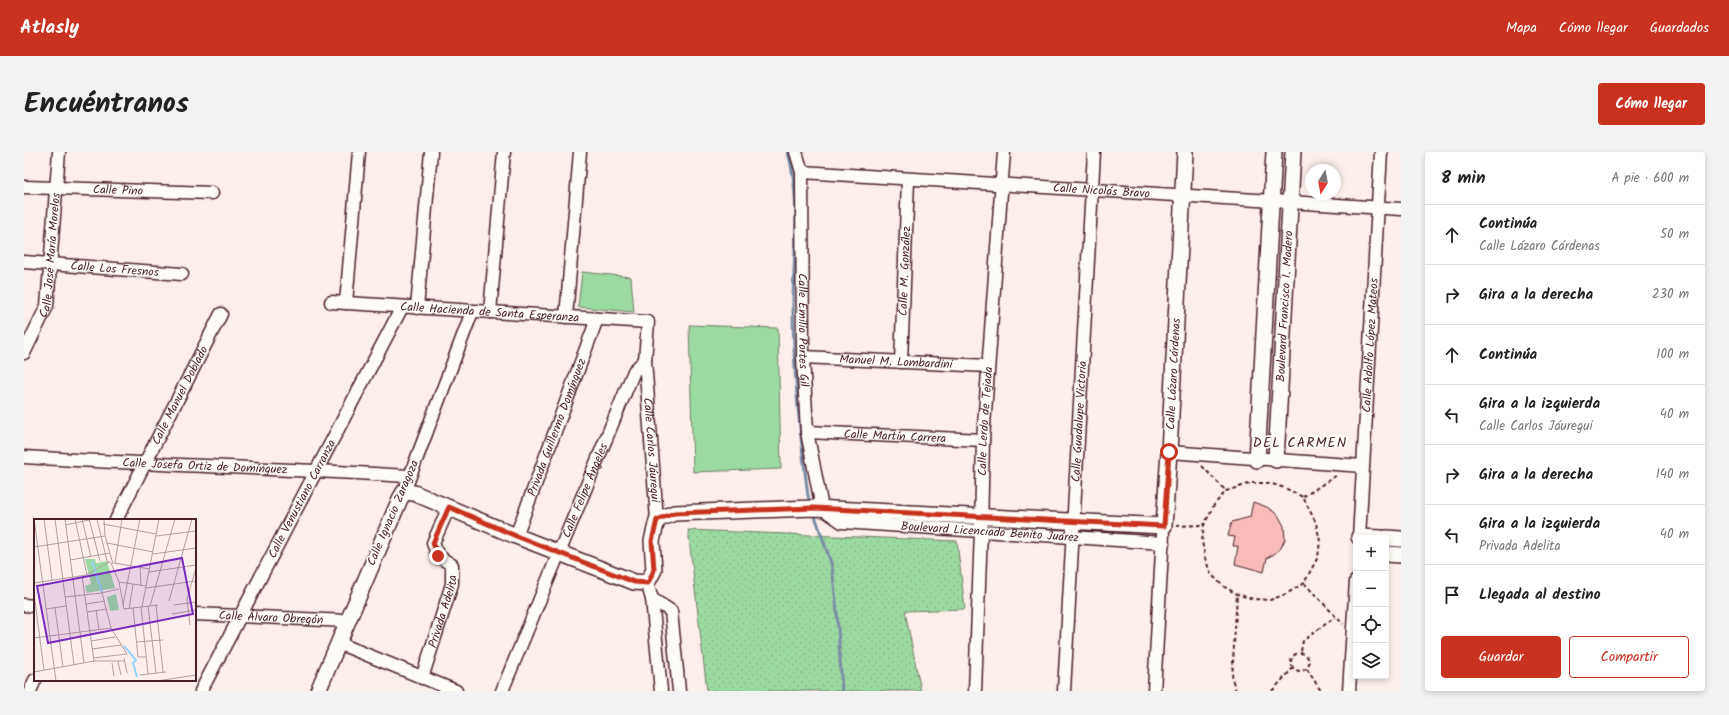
<!DOCTYPE html>
<html lang="es">
<meta charset="utf-8">
<style>
:root{--surface:#fff;--page:#f2f2f2;--text:#222;--muted:#767676;--line:#e0e0e0;--accent:#c8321e}
body{margin:0;font-family:Kalam,sans-serif;background:var(--page);color:var(--text)}
.controls{position:absolute;right:12px;bottom:12px;display:grid;overflow:hidden;border-radius:4px;box-shadow:0 2px 6px #0003}
.controls button{width:36px;height:36px;display:grid;place-items:center;padding:0;border:0;border-bottom:1px solid var(--line);background:var(--surface);color:var(--text);font:20px sans-serif}
.compass{position:absolute;left:1281px;top:12px;width:36px;height:36px;border-radius:50%;background:var(--surface);box-shadow:0 2px 6px #0003;rotate:191deg}
.stop{position:absolute;width:12px;height:12px;margin:-9px;border:3px solid #c8321e;border-radius:50%;background:#fff}
.stop.end{background:#c8321e;border-color:#fff;box-shadow:0 1px 4px #0008}
.list{margin:0;padding:0;list-style:none}
h2{display:flex;justify-content:space-between;align-items:center;height:52px;margin:0;padding:0 16px;font-size:17px}
h2 small{font-size:13px;font-weight:400;color:var(--muted)}
.list li{display:grid;grid-template-columns:26px 1fr auto;gap:12px;align-items:center;box-sizing:border-box;height:60px;padding:0 16px;border-top:1px solid var(--line)}
.list b{display:block;font-size:15px;white-space:nowrap}
.list p{margin:0;font-size:13px;white-space:nowrap;color:var(--muted)}
.list em{font-size:13px;font-style:normal;color:var(--muted)}
.actions{display:flex;gap:8px;padding:12px 16px}
.actions a{flex:1;padding:9px 0;border:1px solid var(--accent);border-radius:4px;text-align:center;font-size:14px;color:var(--accent)}
.actions .main{background:var(--accent);color:#fff}
.icon{flex:none;width:22px;height:22px;fill:none;stroke:currentColor;stroke-width:2;stroke-linecap:round;stroke-linejoin:round}
.map{position:relative;flex:none;width:1377px;height:539px;overflow:hidden;border-radius:4px}
header{display:flex;align-items:center;gap:24px;box-sizing:border-box;height:56px;padding:0 20px;background:var(--accent);color:#fff}
header strong{font-size:19px}
nav{display:flex;gap:22px;margin-inline-start:auto;font-size:14px}
.intro{display:flex;align-items:center;justify-content:space-between;box-sizing:border-box;height:96px;padding:0 24px}
h1{margin:0;font-size:28px}
.button{padding:10px 18px;border-radius:4px;background:var(--accent);color:#fff;font-size:14px;font-weight:700}
main{display:flex;gap:24px;padding:0 24px}
aside{flex:1;background:var(--surface);border-radius:4px;box-shadow:0 2px 6px #0003}
.map>svg:first-child{display:block}
</style>
<header>
<strong>Atlasly</strong>
<nav><a>Mapa</a><a>Cómo llegar</a><a>Guardados</a></nav>
</header>
<div class="intro"><h1>Encuéntranos</h1><a class="button">Cómo llegar</a></div>
<main>
<div class="map">
<svg width="1377" height="539" viewBox="0 0 1377 539">
<defs>
<pattern id="park-dots" width="8" height="8" patternUnits="userSpaceOnUse"><rect width="8" height="8" fill="#9cdaa3"/><path d="M2 2h.1M6 6h.1" fill="none" stroke="#88bb8c" stroke-width="1.8" stroke-linecap="round"/></pattern>
</defs>
<rect width="100%" height="100%" fill="#fcefeb"/>
<filter id="ink" filterUnits="userSpaceOnUse"><feTurbulence type="fractalNoise" baseFrequency=".025" numOctaves="2"/><feDisplacementMap in="SourceGraphic" scale="8" xChannelSelector="R" yChannelSelector="G"/><feConvolveMatrix kernelMatrix="1 2 1 2 8 2 1 2 1" color-interpolation-filters="sRGB"/></filter>
<g filter="url(#ink)">
<g fill="#9cdaa3" stroke="#737c67">
<polygon points="558,120 607,125 610,160 554,155"/>
<polygon points="665,173 754,176 757,317 669,320"/>
</g>
<polygon fill="url(#park-dots)" stroke="#737c67" points="664,378 933,389 941,457 881,459 897,539 683,539"/>
<g fill="none" stroke-linecap="round" stroke-linejoin="round">
<g stroke="#788ca6" stroke-width="3">
<path d="M764 0C778 50 769 103 769 154 769 218 776 281 784 344L787 352"/>
<polyline points="790,361 808,414 813,460 818,539"/>
</g>
</g>
<polygon fill="#f8bbba" stroke="#4a1f2b" points="1229,350 1243,355 1254,363 1260,374 1261,387 1257,396 1250,402 1243,406 1240,420 1211,412 1214,394 1209,394 1211,385 1204,384 1208,370 1226,365"/>
<g fill="none" stroke-linecap="round" stroke-linejoin="round">
<defs>
<g id="minor">
<path id="s1" d="M772 0 778 20 779 205 783 280 798 356 818 370 1139 391"/>
<path id="s2" d="M778 20 1377 57"/>
<path id="s3" d="M0 35 188 41"/>
<path id="s4" d="M0 110 158 122"/>
<path id="s5" d="M307 150 624 170 621 208 633 368"/>
<polyline points="322,151 335,0"/>
<polyline points="393,156 407,0"/>
<polyline points="466,160 480,0"/>
<polyline points="542,165 556,0"/>
<path id="s6" d="M0 201 23 154 35 0"/>
<path id="s7" d="M779 205 964 214"/>
<path id="s8" d="M877 210 884 28"/>
<path id="s9" d="M783 280 959 288"/>
<polyline points="1145,300 1339,314"/>
<path id="s10" d="M0 305C128 313 257 316 385 324"/>
<polyline points="383,332 448,160"/>
<path id="s11" d="M92 368 197 162"/>
<path id="s12" d="M492 384 573 167"/>
<path id="s13" d="M1335 386 1357 0"/>
<polyline points="623,431 628,447 637,539"/>
<polyline points="628,447 647,459 655,539"/>
<polyline points="0,453 11,454"/>
<path id="s14" d="M171 462 323 469"/>
<polyline points="314,491 432,539"/>
<path id="s15" d="M398 526 428 432V413L414 404 409 391 425 355"/>
<polyline points="6,539 11,528"/>
<path id="s16" d="M177 539 378 155"/>
<path id="s17" d="M478 539 610 219 621 208"/>
<path id="s18" d="M951 539 957 379 959 288 980 0"/>
<path id="s19" d="M1040 539 1070 0"/>
<polyline points="1130,539 1139,382"/>
<polyline points="1325,539 1332,429"/>
</g>
<g id="tertiary">
<polyline points="1233,308 1250,0"/>
<path id="s20" d="M1252 308 1269 0"/>
<polyline points="1335,385 1357,386"/>
<polyline points="1362,386 1377,387"/>
<polyline points="1362,402 1377,403"/>
<path id="s21" d="M294 539 376 347 380 340 390 341 492 384 610 430 623 431 630 418 628 389 633 368 650 361 790 356 1140 374 1145 300 1161 0"/>
</g>
</defs>
<use href="#minor" stroke="#4a1f2b" stroke-width="15"/>
<use href="#tertiary" stroke="#4a1f2b" stroke-width="18"/>
<g stroke="#4a1f2b" stroke-width="2" stroke-dasharray="4 3" stroke-linecap="butt">
<polyline points="1178,314 1202,339"/>
<polygon points="1228,331 1245,331 1261,336 1279,345 1292,371 1296,389 1294,405 1280,431 1262,442 1246,448 1229,447 1213,442 1199,434 1187,422 1181,406 1178,389 1180,373 1190,353 1202,339"/>
<polyline points="1279,345 1313,323"/>
<polyline points="1152,374 1180,373"/>
<polyline points="1280,431 1319,472"/>
<polyline points="1277,499 1279,489 1311,465"/>
<circle cx="1276" cy="510" r="9"/>
<polyline points="1283,517 1297,539"/>
<polyline points="1212,539 1208,527 1213,442"/>
<polyline points="1248,539 1269,516"/>
</g>
<use href="#minor" stroke="#fdfcf7" stroke-width="12"/>
<use href="#tertiary" stroke="#fdfcf7" stroke-width="15"/>
</g>
</g>
<g fill="none" stroke-linecap="round" stroke-linejoin="round" filter="url(#ink)">
<polyline stroke="#c8321e" stroke-width="5" points="414,404 409,391 425,355 492,384 610,430 624,431 630,418 628,389 633,368 650,361 790,356 1140,374 1145,300"/>
</g>
<g text-anchor="middle" dominant-baseline="central" stroke-width="3.5" stroke-linejoin="round" paint-order="stroke">
<g font-size="12" fill="#4a1f2b" stroke="#fdfcf7">
<text stroke="none"><textPath href="#s3" startOffset="94">Calle Pino</textPath></text>
<text stroke="none"><textPath href="#s2" startOffset="300">Calle Nicolás Bravo</textPath></text>
<text stroke="none"><textPath href="#s6" startOffset="103">Calle José María Morelos</textPath></text>
<text stroke="none"><textPath href="#s4" startOffset="91">Calle Los Fresnos</textPath></text>
<text stroke="none"><textPath href="#s8" startOffset="91">Calle M. González</textPath></text>
<text stroke="none"><textPath href="#s20" startOffset="154">Boulevard Francisco I. Madero</textPath></text>
<text stroke="none"><textPath href="#s5" startOffset="159">Calle Hacienda de Santa Esperanza</textPath></text>
<text stroke="none"><textPath href="#s1" startOffset="179">Calle Emilio Portes Gil</textPath></text>
<text stroke="none"><textPath href="#s13" startOffset="193">Calle Adolfo López Mateos</textPath></text>
<text stroke="none"><textPath href="#s7" startOffset="93">Manuel M. Lombardini</textPath></text>
<text stroke="none"><textPath href="#s21" startOffset="1204">Calle Lázaro Cárdenas</textPath></text>
<text stroke="none"><textPath href="#s11" startOffset="140">Calle Manuel Doblado</textPath></text>
<text stroke="none"><textPath href="#s18" startOffset="270">Calle Lerdo de Tejada</textPath></text>
<text stroke="none"><textPath href="#s19" startOffset="270">Calle Guadalupe Victoria</textPath></text>
<text stroke="none"><textPath href="#s12" startOffset="116">Privada Guillermo Domínguez</textPath></text>
<text stroke="none"><textPath href="#s9" startOffset="88">Calle Martín Carrera</textPath></text>
<text stroke="none"><textPath href="#s5" startOffset="446">Calle Carlos Jáuregui</textPath></text>
<text stroke="none"><textPath href="#s10" startOffset="181">Calle Josefa Ortiz de Domínguez</textPath></text>
<text stroke="none"><textPath href="#s17" startOffset="217">Calle Felipe Ángeles</textPath></text>
<text stroke="none"><textPath href="#s16" startOffset="217">Calle Venustiano Carranza</textPath></text>
<text transform="translate(369 361) rotate(-67)">Calle Ignacio Zaragoza</text>
<text stroke="none"><textPath href="#s1" startOffset="531">Boulevard Licenciado Benito Juárez</textPath></text>
<text stroke="none"><textPath href="#s15" startOffset="70">Privada Adelita</textPath></text>
<text stroke="none"><textPath href="#s14" startOffset="76">Calle Álvaro Obregón</textPath></text>
</g>
<g font-size="14" letter-spacing="1" fill="#4a1f2b" stroke="#fdfcf7">
<text x="1276" y="291">DEL CARMEN</text>
</g>
</g>
<g transform="translate(10 367)">
<rect width="162" height="162" fill="#fcefeb"/>
<path d="M82 75 85 91 76 92 73 78Z" fill="#9cdaa3"/>
<path d="M51 40H61L62 44 73 42 81 69 53 74 51 67 57 65Z" fill="#9cdaa3"/>
<path fill="none" stroke="#96d4f8" stroke-width="2" d="M58 42 68 73M90 127 102 141 99 144 103 158"/>
<path fill="none" stroke="#b59c9e" stroke-width="1" d="M0 0 22 162M10 0 18 61M21 0 40 146M31 0 50 144M41 0 53 56M48 0 57 38M55 0 66 42M63 0 73 42 77 44M70 0 71 17 79 45M69 5 122 15M31 6 60 0M122 17 162 12M73 24 119 33M0 28 71 17M119 35 162 29M36 41 76 34M77 44 85 63 90 90 124 86M80 44 116 50M81 44 88 0M106 48 107 67M115 53 162 46M85 63 112 67M0 64 52 56 75 43M112 69 162 62M67 74 85 70M0 75 10 151M31 78 68 74 77 109 93 135 59 139M135 82 158 0M52 85 71 82M89 86 106 0M122 86 129 153M140 86 162 83M114 87 122 154M116 87 141 0M107 88 114 155M108 88 125 0M21 89 29 148M99 89 104 138H112M12 90 32 87M95 90 99 65M62 91 65 111M53 93 73 90M138 95 162 91M156 106 153 80 162 49M0 119 77 109M57 122 81 118M102 123 129 121M58 130 87 126M90 139 93 154M59 142H91M84 143 87 156M78 144 80 157M0 153 60 142 48 57M106 156 132 153M123 162 162 156"/>
<path fill="#7b2cbf" fill-opacity="0.15" stroke="#7b2cbf" stroke-width="2" d="M148 39 159 95 14 124 3 67Z"/>
<rect width="162" height="162" fill="none" stroke="#4a1f2b" stroke-width="2"/>
</g>
</svg>
<div class="controls">
<button>+</button>
<button>−</button>
<button><svg class="icon" aria-label="locate" viewBox="0 0 24 24"><circle cx="12" cy="12" r="6"/><path d="M12 2v4M12 18v4M2 12h4M18 12h4"/></svg></button>
<button><svg class="icon" aria-label="layers" viewBox="0 0 24 24"><path d="M12 4l9 5-9 5-9-5zM3 14l9 5 9-5"/></svg></button>
</div>
<svg class="compass" viewBox="-18 -18 36 36"><path d="M0-13l5 13h-10z" fill="#e53935"/><path d="M0 13l5-13h-10z" fill="#767676"/></svg>
<div class="stop" style="left:1145px;top:300px"></div>
<div class="stop end" style="left:414px;top:404px"></div>
</div>
<aside>
<h2>8 min<small>A pie · 600 m</small></h2>
<ul class="list">
<li><svg class="icon" aria-label="ahead" viewBox="0 0 24 24"><path d="M12 20V5M6 11l6-6 6 6"/></svg><div><b>Continúa</b><p>Calle Lázaro Cárdenas</p></div><em>50 m</em></li>
<li><svg class="icon" aria-label="right" viewBox="0 0 24 24"><path d="M7 20v-9h11M14 6l5 5-5 5"/></svg><div><b>Gira a la derecha</b></div><em>230 m</em></li>
<li><svg class="icon" aria-label="ahead" viewBox="0 0 24 24"><path d="M12 20V5M6 11l6-6 6 6"/></svg><div><b>Continúa</b></div><em>100 m</em></li>
<li><svg class="icon" aria-label="left" viewBox="0 0 24 24"><path d="M17 20v-9H6M10 6l-5 5 5 5"/></svg><div><b>Gira a la izquierda</b><p>Calle Carlos Jáuregui</p></div><em>40 m</em></li>
<li><svg class="icon" aria-label="right" viewBox="0 0 24 24"><path d="M7 20v-9h11M14 6l5 5-5 5"/></svg><div><b>Gira a la derecha</b></div><em>140 m</em></li>
<li><svg class="icon" aria-label="left" viewBox="0 0 24 24"><path d="M17 20v-9H6M10 6l-5 5 5 5"/></svg><div><b>Gira a la izquierda</b><p>Privada Adelita</p></div><em>40 m</em></li>
<li><svg class="icon" aria-label="arrive" viewBox="0 0 24 24"><path d="M6 21V4h12l-3 4 3 4H6"/></svg><div><b>Llegada al destino</b></div></li>
</ul>
<div class="actions"><a class="main">Guardar</a><a>Compartir</a></div>
</aside>
</main>
